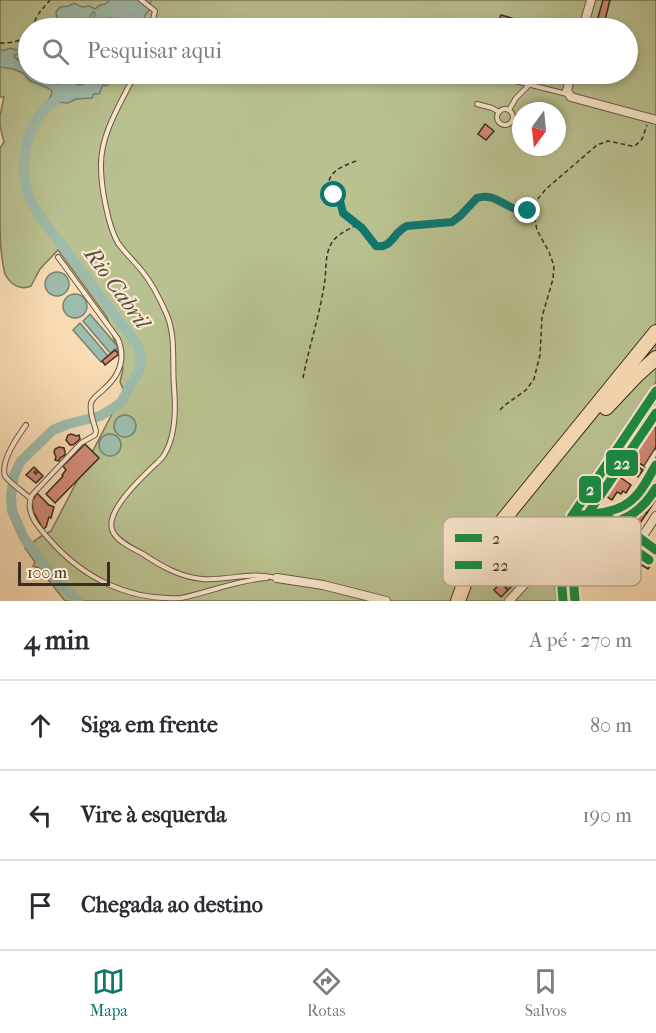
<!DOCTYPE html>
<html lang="pt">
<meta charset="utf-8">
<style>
:root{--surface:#fff;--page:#f7f7f7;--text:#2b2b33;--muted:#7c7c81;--line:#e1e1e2;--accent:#0f766e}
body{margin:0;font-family:"IM FELL French Canon",serif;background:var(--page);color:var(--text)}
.compass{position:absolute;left:512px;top:102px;width:54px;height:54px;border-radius:50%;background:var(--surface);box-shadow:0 3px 9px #0003;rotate:195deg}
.scale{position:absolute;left:18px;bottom:15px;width:92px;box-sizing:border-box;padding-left:6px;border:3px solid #3b2d21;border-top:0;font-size:16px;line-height:21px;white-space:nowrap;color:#3b2d21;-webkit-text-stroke:4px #fbe8ce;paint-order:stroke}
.stop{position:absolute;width:18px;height:18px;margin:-14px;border:4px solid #0f766e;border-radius:50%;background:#fff}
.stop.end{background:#0f766e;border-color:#fff;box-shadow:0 2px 6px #0008}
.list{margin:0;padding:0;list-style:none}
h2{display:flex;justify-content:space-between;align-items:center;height:78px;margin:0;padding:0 24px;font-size:26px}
h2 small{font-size:20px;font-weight:400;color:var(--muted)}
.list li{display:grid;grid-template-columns:39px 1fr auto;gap:18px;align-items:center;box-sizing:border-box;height:90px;padding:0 24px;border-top:2px solid var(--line)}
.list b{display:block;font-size:22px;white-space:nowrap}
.list em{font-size:20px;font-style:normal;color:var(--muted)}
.icon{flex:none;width:33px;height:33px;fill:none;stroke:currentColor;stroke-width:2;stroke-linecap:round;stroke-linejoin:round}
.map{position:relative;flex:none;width:656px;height:601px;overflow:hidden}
.search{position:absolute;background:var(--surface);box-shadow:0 3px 9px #0003;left:18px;right:18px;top:18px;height:66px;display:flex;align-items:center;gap:15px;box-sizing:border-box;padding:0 21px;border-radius:33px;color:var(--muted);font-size:22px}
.sheet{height:348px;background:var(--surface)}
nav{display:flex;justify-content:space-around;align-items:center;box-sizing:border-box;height:84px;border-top:2px solid var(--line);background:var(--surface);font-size:16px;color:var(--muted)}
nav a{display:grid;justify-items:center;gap:3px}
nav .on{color:var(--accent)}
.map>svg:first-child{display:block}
</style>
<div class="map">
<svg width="656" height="601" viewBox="0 0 656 601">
<rect width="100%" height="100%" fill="#f9dcb4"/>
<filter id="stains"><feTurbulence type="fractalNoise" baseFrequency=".00333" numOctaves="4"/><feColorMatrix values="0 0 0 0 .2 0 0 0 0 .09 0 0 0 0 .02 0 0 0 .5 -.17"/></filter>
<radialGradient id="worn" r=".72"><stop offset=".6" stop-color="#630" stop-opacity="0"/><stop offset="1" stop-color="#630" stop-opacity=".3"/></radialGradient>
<path fill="#bac190" stroke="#7a7758" stroke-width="1.5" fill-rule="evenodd" d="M0 0H656V382L573 506 565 601H65L39 568 33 566 35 562 25 548 40 537 51 531 124 391 120 382 123 369 107 317 58 250 40 269 31 286C20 291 10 284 5 274 0 255 0 233 0 214 0 192 0 170 0 148L4 142 0 126V116L4 97H0ZM28 28H628V74H28ZM521 111H557V147H521Z"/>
<g fill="#9ebcac" stroke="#768374" stroke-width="1.5">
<polygon points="110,0 151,0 149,10 145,15 144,21 140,25 140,28 105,28 112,25 112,18 108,18 105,20 97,22 94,18 95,13 93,12 89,20 90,26 80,27 78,28 63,28 57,19 56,12 60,7 69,6 74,3 82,7 89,6 95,9 100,5 105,4"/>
<path d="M10 48 16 50H28V53L14 55V57L19 60 28 63V74H39L51 83 60 84 62 81 65 82 75 80 76 84 80 85 86 83C89 71 102 73 112 74L111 82 106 86 103 85 99 94H94L92 98 76 99 68 103 56 102 49 107 45 105 51 96 52 91 46 87 30 81 23 73 13 69 0 67V50H6Z"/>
<circle cx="57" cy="284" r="12"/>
<circle cx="75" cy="306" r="12"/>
<polygon points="90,314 118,347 110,353 83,321"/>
<polygon points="80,323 108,356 101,362 73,330"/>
<circle cx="125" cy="426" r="11"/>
<circle cx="110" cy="445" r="11"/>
</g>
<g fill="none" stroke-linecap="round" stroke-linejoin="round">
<path stroke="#9ebcac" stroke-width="10" d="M56 100C28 117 19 159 27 190 30 202 38 213 45 223L139 347 141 361 139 371 121 402 115 407 100 416 68 424 53 430 21 461 14 475 11 496 12 511 24 538 59 584 78 601"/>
</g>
<g fill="#d18974" stroke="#3b2d21" stroke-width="1.5">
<polygon points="603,0 610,0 603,28 595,28"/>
<polygon points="501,15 518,20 516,28 498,24"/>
<polygon points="503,74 520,74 534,77 533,81"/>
<polygon points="485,124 494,131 486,140 478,134"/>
<polygon points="115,350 119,354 105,365 102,361"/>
<polygon points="650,424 656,428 656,447 644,466 628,457"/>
<polygon points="71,434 77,436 79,435 80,439 73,445 70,445 66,440 68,435"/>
<polygon points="85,444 99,458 55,503 46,494 63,476 62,475 66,470 63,466"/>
<polygon points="59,447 64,448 65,452 65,455 60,458 59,461 55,460 56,457 54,452 55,449"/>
<polygon points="626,459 643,470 638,477 621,466"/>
<polygon points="34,467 37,470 34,472 36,474 38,471 43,476 36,483 26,475"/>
<polygon points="617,475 631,485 626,493 623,491 621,494 617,492 612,500 604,495"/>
<polygon points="654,481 656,482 656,501 646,494"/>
<polygon points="37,493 49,505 54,507 51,518 49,517 46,527 43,529 33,511 32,501"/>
<polygon points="645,493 655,501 647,513 636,506"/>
<polygon points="636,506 647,513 638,526 627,518"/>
<polygon points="647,554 655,560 648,569 640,564"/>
<polygon points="509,575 516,582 508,590 500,581 502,578 504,580"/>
<polygon points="501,583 508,590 501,597 494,590"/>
</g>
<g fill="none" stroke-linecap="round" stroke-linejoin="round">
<defs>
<g id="lane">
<polyline points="141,0 155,11 151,28"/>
<path d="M135 74C121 103 100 134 101 167 101 187 108 226 118 243 125 253 134 261 142 271 152 283 160 299 167 315 176 337 172 363 174 387 176 410 176 439 162 458 148 472 102 511 113 532 118 542 134 549 143 554 161 566 180 577 202 579 227 581 252 571 276 578"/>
<polyline points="487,74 567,94"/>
<polyline points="477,104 492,108 499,112"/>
<circle cx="505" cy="117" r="8"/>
<polyline points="509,110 516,98 529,85"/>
<path d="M58 257 118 339C126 359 119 376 104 389 99 394 93 397 91 403 89 412 94 423 96 431L95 435 81 443 32 495C24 512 38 527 49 539 82 577 128 601 181 598 210 592 238 580 267 578"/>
<path d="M26 425C18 436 0 461 5 476 10 483 23 492 30 498"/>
<polyline points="647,466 656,452"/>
<polyline points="512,564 528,545 534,531"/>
<polyline points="565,595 574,601"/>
</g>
<g id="street">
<polyline points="583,28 591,0"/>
<polyline points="571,74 567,91 571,97 656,120"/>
<path d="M599 514C619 519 639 538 656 550"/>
<path d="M572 516C592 514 615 514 632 500 641 493 649 475 656 465"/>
<polyline points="641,539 656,516"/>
<path d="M496 551C500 545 505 536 511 532 524 524 542 532 555 537"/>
<polyline points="277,578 323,585 386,601"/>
<polyline points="509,601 541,566 548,555 555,537 565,540"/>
</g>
<path id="primary" d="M563 601C559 570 560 546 572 516L656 391"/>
<g id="highway">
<polyline points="606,408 637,375 656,358"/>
<polyline points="458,601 469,571 490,536 656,332"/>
</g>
</defs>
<use href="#lane" stroke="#6a5946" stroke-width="6"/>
<use href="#street" stroke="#6a5946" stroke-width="10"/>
<use href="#primary" stroke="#3b2d21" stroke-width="14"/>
<use href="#highway" stroke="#3b2d21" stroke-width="16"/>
<g stroke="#3b2d21" stroke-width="1.5" stroke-dasharray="4.5 3" stroke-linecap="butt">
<polyline points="31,28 39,13 50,0"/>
<path d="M0 43C11 43 22 42 28 33"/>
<path d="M356 161C343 166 326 172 329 188L340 201 343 213 362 228 376 246 381 247 387 245 401 228 407 226 452 222 460 216 477 198C496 191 509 213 528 211L546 189 597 145 608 141 632 146 636 145 642 139 647 125"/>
<path d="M303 378C309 347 319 317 324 286 327 272 324 257 331 244 336 235 347 230 357 225"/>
<polyline points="500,410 505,405 526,390 534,379 540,355 542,317 553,279 554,266 549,252 537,230 532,207"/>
</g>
<use href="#lane" stroke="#fbe8ce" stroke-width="4"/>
<use href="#street" stroke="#fbe8ce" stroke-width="8"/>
<use href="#primary" stroke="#f9dcb4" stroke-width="12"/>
<use href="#highway" stroke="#f9dcb4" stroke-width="14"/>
<defs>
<g id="bus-1">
<path d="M590 514C613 514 637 537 656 550"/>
<path d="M572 516C593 514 619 514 635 497 644 488 649 476 656 465"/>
<path d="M563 601C560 571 562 544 572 516L656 391"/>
</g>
<g id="bus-2">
<polyline points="590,526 603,528 649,560"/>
<path d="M573 528C611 525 635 523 656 488"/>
<path d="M575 600C572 572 573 548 583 521L656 413"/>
</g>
</defs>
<use href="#bus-1" stroke="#fbe8ce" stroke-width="14"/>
<use href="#bus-2" stroke="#fbe8ce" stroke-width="14"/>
<use href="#bus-1" stroke="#198e45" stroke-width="9"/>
<use href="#bus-2" stroke="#198e45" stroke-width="9"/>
</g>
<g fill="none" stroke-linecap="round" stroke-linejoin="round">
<path stroke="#0f766e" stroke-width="8" d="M334 195 340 201 343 213 362 228 376 246C392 249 394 231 407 226L452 222 460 216 477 198C496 191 509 213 528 211"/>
</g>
<g text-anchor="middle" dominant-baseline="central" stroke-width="4.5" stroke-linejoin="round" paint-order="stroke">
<g font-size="22" font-style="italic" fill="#545144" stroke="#fbe8ce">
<text transform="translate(117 288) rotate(54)">Rio Cabril</text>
</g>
</g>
<rect x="443" y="517" width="198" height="69" rx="9" fill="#fbe8ce" stroke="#c1b09a" stroke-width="1.5"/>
<rect x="455" y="534" width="27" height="8" fill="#198e45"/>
<rect x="455" y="561" width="27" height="8" fill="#198e45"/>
<g font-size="16" fill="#3b2d21">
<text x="492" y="544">2</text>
<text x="492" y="571">22</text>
</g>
<g stroke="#fbe8ce" stroke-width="2">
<rect x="605" y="449" width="34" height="28" rx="6" fill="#198e45"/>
<rect x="578" y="475" width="24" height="29" rx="6" fill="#198e45"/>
</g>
<g font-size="16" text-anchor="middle" font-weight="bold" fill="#fff">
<text x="622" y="469">22</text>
<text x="590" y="495">2</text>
</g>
<rect width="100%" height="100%" filter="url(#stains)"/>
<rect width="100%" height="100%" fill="url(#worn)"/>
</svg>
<svg class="compass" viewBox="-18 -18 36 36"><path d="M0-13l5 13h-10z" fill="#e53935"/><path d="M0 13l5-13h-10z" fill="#7c7c81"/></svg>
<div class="scale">100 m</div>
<div class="stop" style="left:334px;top:195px"></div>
<div class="stop end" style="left:528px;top:211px"></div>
<div class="search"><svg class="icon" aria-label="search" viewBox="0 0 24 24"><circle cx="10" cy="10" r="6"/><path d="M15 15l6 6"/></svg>Pesquisar aqui</div>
</div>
<section class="sheet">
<h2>4 min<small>A pé · 270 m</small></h2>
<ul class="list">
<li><svg class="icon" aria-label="ahead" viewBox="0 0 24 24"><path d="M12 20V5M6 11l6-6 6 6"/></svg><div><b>Siga em frente</b></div><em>80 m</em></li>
<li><svg class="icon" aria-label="left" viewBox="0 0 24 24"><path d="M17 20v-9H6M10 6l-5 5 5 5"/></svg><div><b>Vire à esquerda</b></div><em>190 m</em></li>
<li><svg class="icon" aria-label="arrive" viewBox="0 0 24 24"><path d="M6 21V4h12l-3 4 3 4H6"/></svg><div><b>Chegada ao destino</b></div></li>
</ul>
</section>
<nav>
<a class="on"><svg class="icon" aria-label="map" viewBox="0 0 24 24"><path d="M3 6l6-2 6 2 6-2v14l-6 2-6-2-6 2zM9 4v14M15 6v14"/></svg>Mapa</a>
<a><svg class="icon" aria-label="directions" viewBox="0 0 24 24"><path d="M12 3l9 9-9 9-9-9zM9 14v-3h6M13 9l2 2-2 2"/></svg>Rotas</a>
<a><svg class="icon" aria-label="saved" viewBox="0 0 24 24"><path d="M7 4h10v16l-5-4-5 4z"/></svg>Salvos</a>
</nav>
